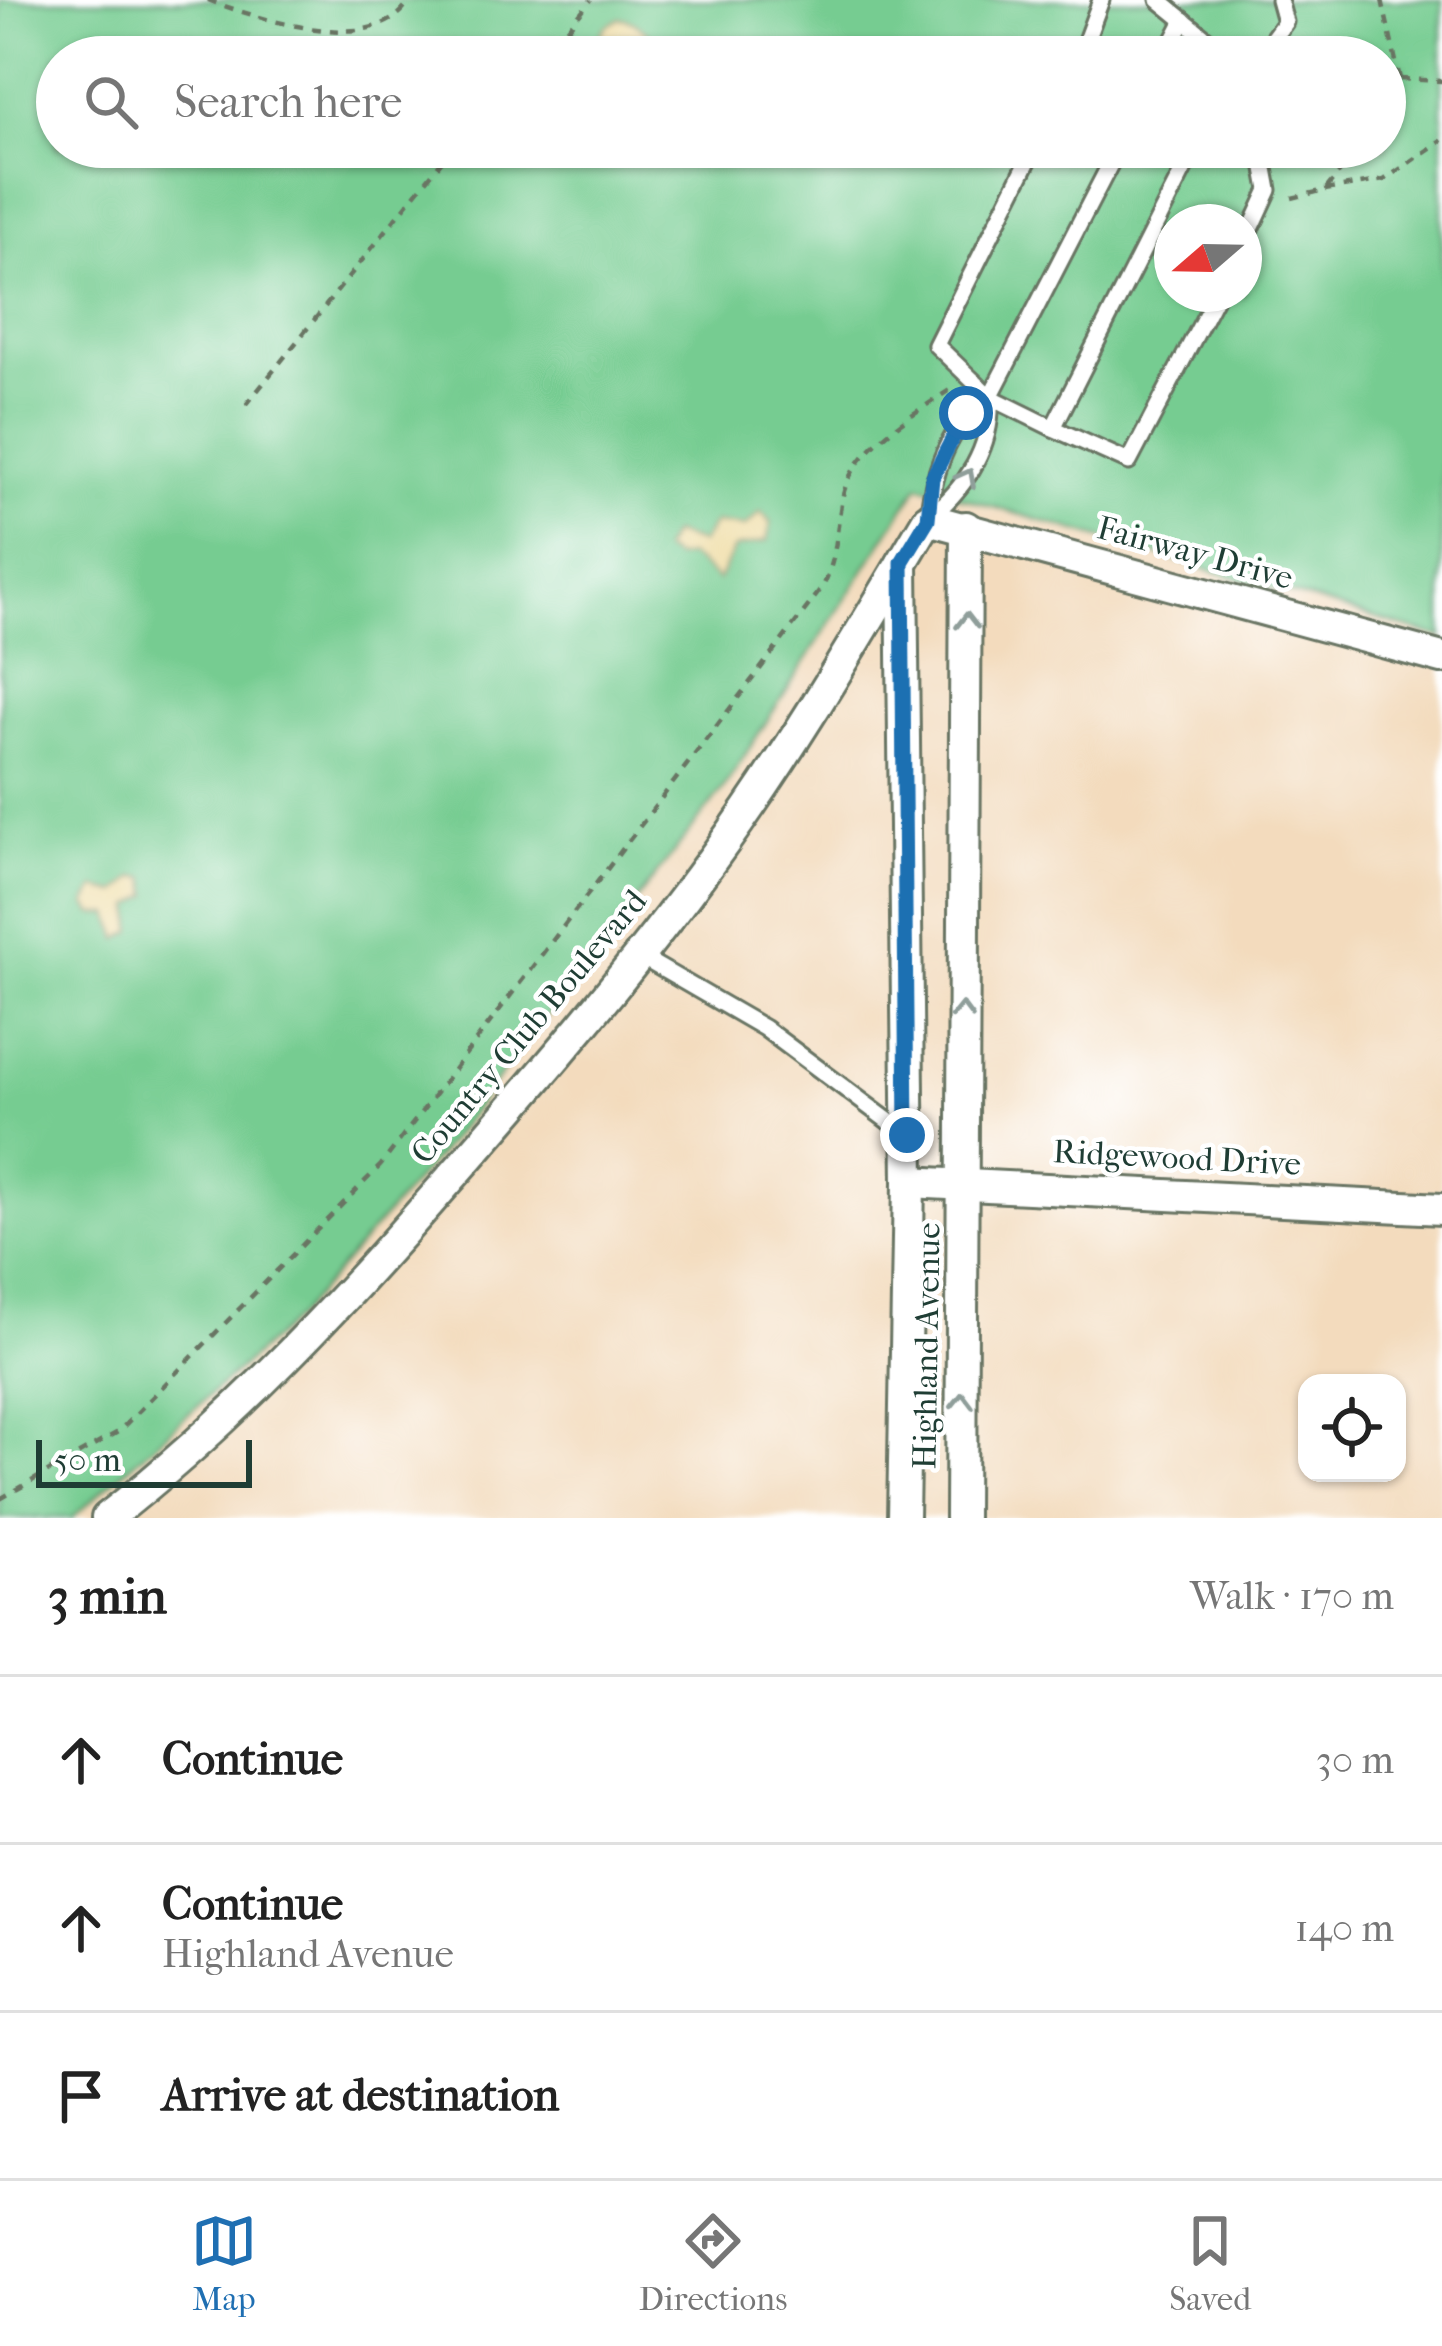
<!DOCTYPE html>
<meta charset="utf-8">
<style>
:root{--surface:#fff;--page:#f6f6f6;--text:#222;--muted:#767676;--line:#e0e0e0;--accent:#1f6fb2}
body{margin:0;font-family:"IM FELL French Canon",serif;background:var(--page);color:var(--text)}
.controls{position:absolute;right:36px;bottom:36px;display:grid;overflow:hidden;border-radius:24px;box-shadow:0 3px 9px #0004}
.controls button{width:108px;height:108px;display:grid;place-items:center;padding:0;border:0;border-bottom:3px solid var(--line);background:var(--surface);color:var(--text);font:60px sans-serif}
.compass{position:absolute;left:1154px;top:204px;width:108px;height:108px;border-radius:50%;background:var(--surface);box-shadow:0 3px 9px #0004;rotate:250deg}
.scale{position:absolute;left:36px;bottom:30px;width:216px;box-sizing:border-box;padding-left:12px;border:6px solid #1f3d34;border-top:0;font-size:33px;line-height:42px;white-space:nowrap;color:#1f3d34;-webkit-text-stroke:9px #fff;paint-order:stroke}
.stop{position:absolute;width:36px;height:36px;margin:-27px;border:9px solid #1f6fb2;border-radius:50%;background:#fff}
.stop.end{background:#1f6fb2;border-color:#fff;box-shadow:0 3px 12px #0008}
.list{margin:0;padding:0;list-style:none}
h2{display:flex;justify-content:space-between;align-items:center;height:156px;margin:0;padding:0 48px;font-size:51px}
h2 small{font-size:39px;font-weight:400;color:var(--muted)}
.list li{display:grid;grid-template-columns:78px 1fr auto;gap:36px;align-items:center;box-sizing:border-box;height:168px;padding:0 48px;border-top:3px solid var(--line)}
.list b{display:block;font-size:45px;white-space:nowrap}
.list p{margin:0;font-size:39px;white-space:nowrap;color:var(--muted)}
.list em{font-size:39px;font-style:normal;color:var(--muted)}
.icon{flex:none;width:66px;height:66px;fill:none;stroke:currentColor;stroke-width:2;stroke-linecap:round;stroke-linejoin:round}
.map{position:relative;flex:none;width:1442px;height:1518px;overflow:hidden}
.search{position:absolute;background:var(--surface);box-shadow:0 3px 9px #0004;left:36px;right:36px;top:36px;height:132px;display:flex;align-items:center;gap:30px;box-sizing:border-box;padding:0 42px;border-radius:66px;color:var(--muted);font-size:45px}
.sheet{height:660px;background:var(--surface)}
nav{display:flex;justify-content:space-around;align-items:center;box-sizing:border-box;height:168px;border-top:3px solid var(--line);background:var(--surface);font-size:33px;color:var(--muted)}
nav a{display:grid;justify-items:center;gap:6px}
nav .on{color:var(--accent)}
.map>svg:first-child{display:block}
</style>
<div class="map">
<svg width="1442" height="1518" viewBox="0 0 1442 1518">
<rect width="100%" height="100%" fill="#fff"/>
<filter id="ink" filterUnits="userSpaceOnUse"><feTurbulence type="fractalNoise" baseFrequency=".00833" numOctaves="2"/><feDisplacementMap in="SourceGraphic" scale="24" xChannelSelector="R" yChannelSelector="G"/><feConvolveMatrix kernelMatrix="1 2 1 2 8 2 1 2 1" color-interpolation-filters="sRGB"/></filter>
<filter id="wash" filterUnits="userSpaceOnUse"><feTurbulence type="fractalNoise" baseFrequency=".004" numOctaves="4" result="noise"/><feDisplacementMap in="SourceGraphic" scale="48" xChannelSelector="R" yChannelSelector="G"/><feGaussianBlur stdDeviation="2.7" result="paint"/><feColorMatrix in="noise" values="0 0 0 0 0 0 0 0 0 0 0 0 0 0 0 0 0 1.4 0 .05"/><feComposite in="paint" operator="in"/></filter>
<g filter="url(#wash)">
<rect width="100%" height="100%" fill="#f3dbbd"/>
<path fill="#76cc91" stroke="#4a8462" stroke-width="3" fill-rule="evenodd" d="M0 0H1442V638L919 485 723 789 445 1147 296 1318 72 1518H0ZM57 57H1385V147H57ZM1172 222H1244V294H1172Z"/>
<g fill="#eeda9e" stroke="#868c69" stroke-width="3">
<path d="M620 18C637 18 659 41 659 57H624L618 49 608 57H588L605 27Z"/>
<polygon points="761,512 771,523 767,541 734,548 718,580 689,556 675,558 662,550 672,534 700,543 714,523 745,527"/>
<polygon points="135,877 146,878 150,895 132,906 133,931 119,939 111,914 94,914 86,904 96,888 117,893"/>
</g>
</g>
<g filter="url(#ink)">
<g fill="none" stroke-linecap="round" stroke-linejoin="round">
<defs>
<g id="service">
<polyline points="1159,0 1229,57"/>
<polyline points="1080,57 1101,0"/>
<polyline points="1165,57 1184,20"/>
<polyline points="1259,57 1285,22 1279,0"/>
<polyline points="1035,147 936,345 990,397 1053,428 1195,147"/>
<polyline points="1244,244 1269,190 1261,147"/>
<path d="M990 397C993 448 966 487 928 519 933 472 949 424 990 397L1119 147"/>
<polyline points="1053,428 1129,462 1217,294"/>
<polyline points="638,955 764,1028 907,1135"/>
</g>
<g id="minor">
<polyline points="902,563 909,1182 903,1518"/>
<polyline points="909,1182 1442,1209"/>
<path d="M107 1518C233 1420 339 1306 443 1187 537 1080 631 972 714 857 793 749 860 633 928 519L1442 658"/>
<polyline points="961,1518 966,527"/>
</g>
</defs>
<use href="#service" stroke="#697464" stroke-width="21"/>
<use href="#minor" stroke="#697464" stroke-width="36"/>
<g stroke="#697464" stroke-width="4.5" stroke-dasharray="9 9" stroke-linecap="butt">
<path d="M208 0C256 18 378 59 410 0"/>
<polyline points="1382,0 1400,79 1385,110"/>
<polyline points="544,57 591,0"/>
<polyline points="1400,79 1442,81"/>
<polyline points="1325,190 1384,180 1442,140"/>
<polyline points="1292,198 1325,190 1361,147"/>
<polyline points="246,405 453,147"/>
<path d="M0 1499 118 1432 381 1165 822 588C839 556 835 529 843 495 854 447 914 414 951 389"/>
</g>
<use href="#service" stroke="#fff" stroke-width="15"/>
<use href="#minor" stroke="#fff" stroke-width="30"/>
</g>
<defs><path id="oneway-chevron" d="M-2-3.5L2.5 0L-2 3.5" fill="none" stroke-width="1.6" stroke-linecap="round" stroke-linejoin="round" transform="scale(3)"/></defs>
<g stroke="#8f9e9a">
<use href="#oneway-chevron" transform="translate(967 477) rotate(-62)"/>
<use href="#oneway-chevron" transform="translate(967 621) rotate(-90)"/>
<use href="#oneway-chevron" transform="translate(962 1011) rotate(-89)"/>
<use href="#oneway-chevron" transform="translate(962 1401) rotate(-89)"/>
</g>
</g>
<g fill="none" stroke-linecap="round" stroke-linejoin="round" filter="url(#ink)">
<polyline stroke="#1f6fb2" stroke-width="15" points="907,1135 902,562 928,519 932,478 966,413"/>
</g>
<g text-anchor="middle" dominant-baseline="central" stroke-width="9" stroke-linejoin="round" paint-order="stroke">
<g font-size="33" fill="#1f3d34" stroke="#fff">
<text transform="translate(1195 553) rotate(15)">Fairway Drive</text>
<text transform="translate(529 1027) rotate(-50)">Country Club Boulevard</text>
<text transform="translate(1177 1158) rotate(3)">Ridgewood Drive</text>
<text transform="translate(927 1346) rotate(-89)">Highland Avenue</text>
</g>
</g>
</svg>
<div class="controls">
<button><svg class="icon" aria-label="locate" viewBox="0 0 24 24"><circle cx="12" cy="12" r="6"/><path d="M12 2v4M12 18v4M2 12h4M18 12h4"/></svg></button>
</div>
<svg class="compass" viewBox="-18 -18 36 36"><path d="M0-13l5 13h-10z" fill="#e53935"/><path d="M0 13l5-13h-10z" fill="#767676"/></svg>
<div class="scale">50 m</div>
<div class="stop" style="left:966px;top:413px"></div>
<div class="stop end" style="left:907px;top:1135px"></div>
<div class="search"><svg class="icon" aria-label="search" viewBox="0 0 24 24"><circle cx="10" cy="10" r="6"/><path d="M15 15l6 6"/></svg>Search here</div>
</div>
<section class="sheet">
<h2>3 min<small>Walk · 170 m</small></h2>
<ul class="list">
<li><svg class="icon" aria-label="ahead" viewBox="0 0 24 24"><path d="M12 20V5M6 11l6-6 6 6"/></svg><div><b>Continue</b></div><em>30 m</em></li>
<li><svg class="icon" aria-label="ahead" viewBox="0 0 24 24"><path d="M12 20V5M6 11l6-6 6 6"/></svg><div><b>Continue</b><p>Highland Avenue</p></div><em>140 m</em></li>
<li><svg class="icon" aria-label="arrive" viewBox="0 0 24 24"><path d="M6 21V4h12l-3 4 3 4H6"/></svg><div><b>Arrive at destination</b></div></li>
</ul>
</section>
<nav>
<a class="on"><svg class="icon" aria-label="map" viewBox="0 0 24 24"><path d="M3 6l6-2 6 2 6-2v14l-6 2-6-2-6 2zM9 4v14M15 6v14"/></svg>Map</a>
<a><svg class="icon" aria-label="directions" viewBox="0 0 24 24"><path d="M12 3l9 9-9 9-9-9zM9 14v-3h6M13 9l2 2-2 2"/></svg>Directions</a>
<a><svg class="icon" aria-label="saved" viewBox="0 0 24 24"><path d="M7 4h10v16l-5-4-5 4z"/></svg>Saved</a>
</nav>
